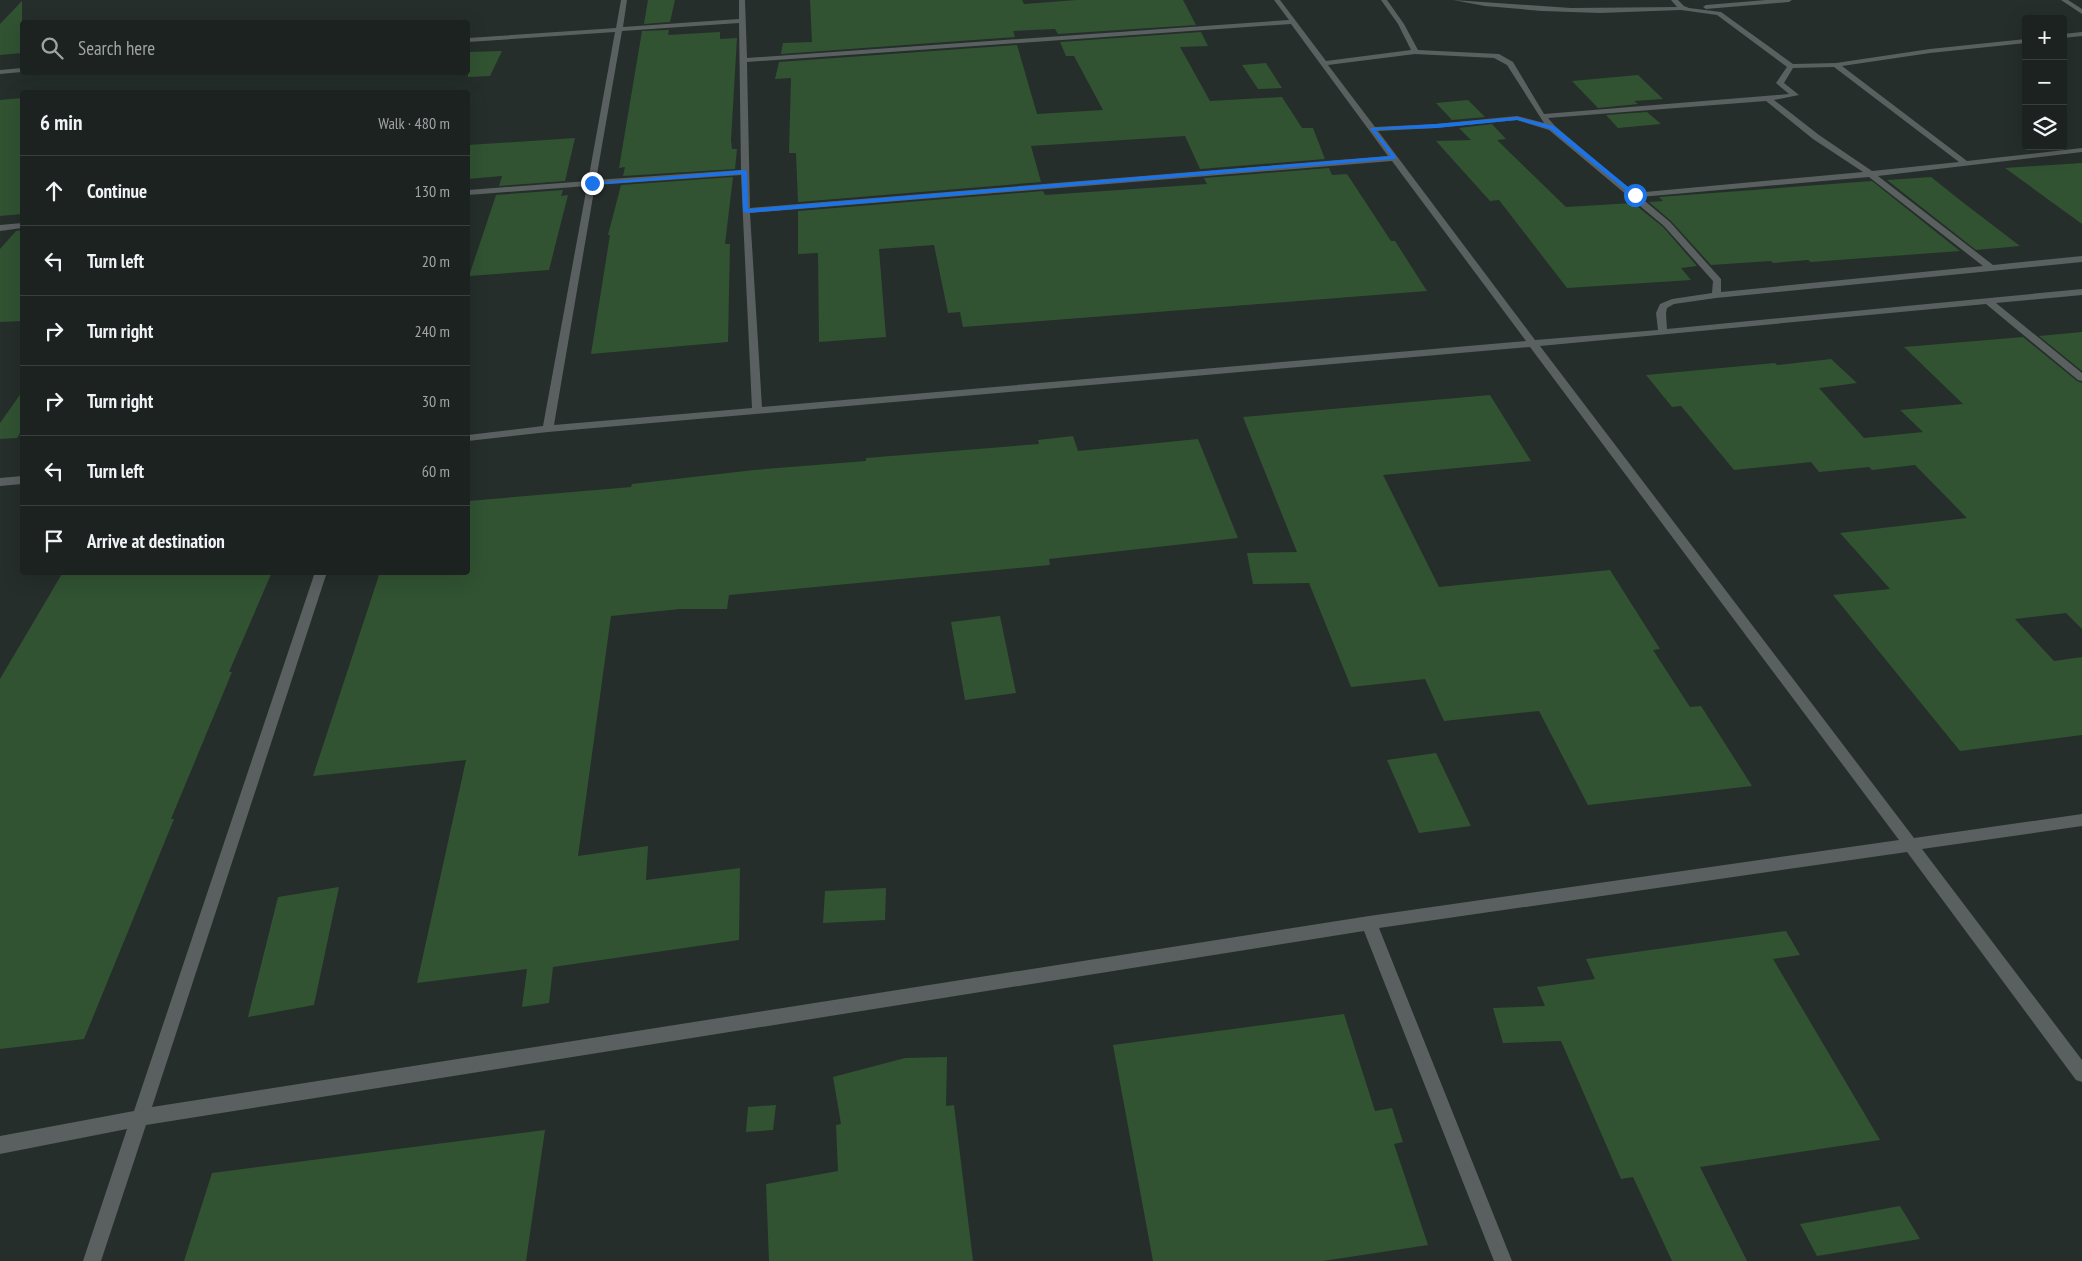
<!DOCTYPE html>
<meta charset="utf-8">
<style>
:root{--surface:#1c2220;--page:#292f2d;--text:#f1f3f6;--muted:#a0a4a5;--line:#3a3f3e}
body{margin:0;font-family:"PT Sans Narrow",sans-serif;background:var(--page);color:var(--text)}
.controls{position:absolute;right:15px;top:15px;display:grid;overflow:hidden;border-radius:5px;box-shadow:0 5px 20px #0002}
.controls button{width:45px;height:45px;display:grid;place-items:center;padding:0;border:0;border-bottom:1px solid var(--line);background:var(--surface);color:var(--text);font:25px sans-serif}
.stop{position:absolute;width:15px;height:15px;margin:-11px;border:4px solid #1a73e8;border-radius:50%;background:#fff}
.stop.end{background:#1a73e8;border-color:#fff;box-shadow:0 1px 5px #0008}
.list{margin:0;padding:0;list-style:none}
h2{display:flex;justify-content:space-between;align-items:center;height:65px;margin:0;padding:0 20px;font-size:21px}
h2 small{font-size:16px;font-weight:400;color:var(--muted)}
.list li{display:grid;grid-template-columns:32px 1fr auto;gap:15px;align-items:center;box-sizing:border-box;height:70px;padding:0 20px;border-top:1px solid var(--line)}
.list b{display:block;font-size:19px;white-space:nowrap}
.list em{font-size:16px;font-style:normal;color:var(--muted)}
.icon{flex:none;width:28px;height:28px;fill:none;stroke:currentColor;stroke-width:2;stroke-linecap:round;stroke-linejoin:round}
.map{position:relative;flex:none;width:2082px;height:1261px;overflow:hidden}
.search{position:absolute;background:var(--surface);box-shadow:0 5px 20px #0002;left:20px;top:20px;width:450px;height:55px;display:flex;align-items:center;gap:12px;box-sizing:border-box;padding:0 18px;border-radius:5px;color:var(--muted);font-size:19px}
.panel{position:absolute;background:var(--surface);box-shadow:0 5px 20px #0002;left:20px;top:90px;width:450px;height:485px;border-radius:5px}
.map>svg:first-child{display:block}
</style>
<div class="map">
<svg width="2082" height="1261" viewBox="0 0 2082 1261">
<rect width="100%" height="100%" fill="#252e2b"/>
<g fill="#315332">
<polygon points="648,0 675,0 670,22 644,24"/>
<polygon points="810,0 1022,0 1024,4 1077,0 1183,0 1196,25 1058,34 1055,29 1013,31 1015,37 781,54 783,43 812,42"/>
<polygon points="22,1 22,53 0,55 0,24"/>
<polygon points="669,30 668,35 720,32 720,39 737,38 731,140 732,149 737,149 735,169 623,176 625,167 619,168 642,31"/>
<polygon points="1201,32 1208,46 1180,47 1210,101 1282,97 1302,128 1313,128 1325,159 1200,169 1185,136 1031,146 1041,182 798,202 796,153 789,153 791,78 775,79 779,62 1017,45 1037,114 1103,110 1074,56 1066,56 1060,42"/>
<polygon points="502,51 490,76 468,77 468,52"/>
<polygon points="1266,63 1282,88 1258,89 1242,65"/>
<polygon points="1638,75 1663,99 1634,101 1638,104 1598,108 1572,81"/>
<polygon points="22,98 22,214 0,216 0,100"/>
<polygon points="1468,100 1485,117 1452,120 1436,103"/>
<polygon points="1647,112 1661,124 1618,128 1606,115"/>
<polygon points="1492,124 1506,139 1497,140 1566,207 1633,203 1663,227 1697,266 1681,268 1691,280 1567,288 1499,200 1490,201 1436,141 1471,140 1459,128"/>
<polygon points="575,138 565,181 499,186 502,176 468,179 468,145"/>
<polygon points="2082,163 2082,224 2005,168"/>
<polygon points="1329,168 1332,175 1347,174 1391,241 1395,241 1427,291 963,327 960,312 948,313 934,245 879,249 886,337 819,342 818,253 798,254 798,211 1043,191 1045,195 1207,184 1204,178"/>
<polygon points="733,177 725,244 730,244 728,342 591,354 610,235 608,235 621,185"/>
<polygon points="1931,177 1965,204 2020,246 1976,250 1887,180"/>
<polygon points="1872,181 1960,251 1811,262 1808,260 1773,263 1771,261 1711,265 1671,221 1649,202 1663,201 1659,197"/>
<polygon points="563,190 561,196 568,195 549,270 469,276 496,195"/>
<polygon points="22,230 22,321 0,322 0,249 16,231"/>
<polygon points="2082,332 2082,371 2039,336"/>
<polygon points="2023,337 2077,381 2082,383 2082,629 2066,613 2015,619 2054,661 2082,657 2082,735 1960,751 1833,595 1890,589 1840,533 1967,518 1915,465 1872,470 1869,467 1819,472 1811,462 1734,470 1681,406 1672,407 1646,375 1775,363 1777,365 1831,359 1857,383 1819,388 1864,438 1923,432 1900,410 1963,404 1904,347"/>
<polygon points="22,392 22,430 17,438 0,439 0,423"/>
<polygon points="1490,395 1531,461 1383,475 1439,587 1610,570 1660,649 1653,650 1690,707 1701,706 1752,786 1588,805 1539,711 1444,721 1425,679 1351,687 1309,583 1253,584 1247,553 1297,552 1243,417"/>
<polygon points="1073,436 1078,451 1198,439 1238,538 1049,559 1050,565 729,595 727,609 680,609 611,616 578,856 648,846 646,880 740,868 739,940 553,967 549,1003 522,1007 527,969 417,983 466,760 313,776 380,572 468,572 468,501 631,487 632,484 754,470 866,461 866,458 1039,444 1038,440"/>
<polygon points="63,572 272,572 229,672 232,672 171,819 174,819 84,1039 0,1049 0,679"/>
<polygon points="1000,616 1016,693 965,700 951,622"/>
<polygon points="1436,753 1471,826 1419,833 1387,760"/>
<polygon points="339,887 314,1005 248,1017 278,897"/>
<polygon points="886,888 885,920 823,923 825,891"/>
<polygon points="1786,931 1800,955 1773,959 1880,1140 1700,1167 1747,1261 1672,1261 1633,1177 1621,1179 1561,1041 1503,1043 1493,1008 1545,1006 1537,987 1595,979 1586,959"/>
<polygon points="1344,1014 1375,1111 1392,1108 1403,1142 1394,1144 1428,1245 1323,1261 1153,1261 1113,1045"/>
<polygon points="947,1057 946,1106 954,1105 973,1261 769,1261 766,1184 838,1171 836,1125 841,1124 833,1077 905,1058"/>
<polygon points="776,1105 773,1130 746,1132 748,1107"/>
<polygon points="545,1130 526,1261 184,1261 212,1173"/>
<polygon points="1900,1206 1920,1239 1817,1256 1800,1224"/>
</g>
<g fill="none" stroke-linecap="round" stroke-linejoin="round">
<g fill="#5a5f5f" fill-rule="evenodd">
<path d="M621 0H627L623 27 739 19V0H745L747 58 1289 20 1274 0H1280L1326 61 1411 50 1398 24 1381 0H1387L1404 24 1418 50 1499 54 1513 62 1544 114 1789 94 1776 83 1787 67 1717 15 1681 10 1600 13 1542 11 1485 6 1453 0 1571 8 1677 7 1671 0H1678L1684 6 1689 8 1721 12 1793 64 1836 63 1930 49 2026 39V43L1930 53 1842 66 1967 161 2082 148V152L1878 176 1993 265 2082 256V262L1716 298 1674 304 1667 308 1666 313 1667 329 2082 289V295L1996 303 2082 373V381L2078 380 1986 304 1540 346 1914 838 2082 814V826L1922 849 2082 1060V1082L2076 1080 1907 852 1379 928 1512 1261H1494L1364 931 146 1125 101 1261H83L127 1129 0 1154V1136L134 1111 315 572H327L152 1107 1369 916 1899 840 1530 347 548 432 468 441V435L543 426 587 186 468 195V190L588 181 615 32 468 42V38L616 28ZM739 23 741 170 596 180 622 31ZM1291 24 1388 156 750 208 747 62ZM1415 54 1494 58 1507 65 1544 123 1517 116 1436 124 1375 127 1328 65ZM1834 67 1959 162 1872 171 1819 135 1774 100 1799 95 1784 83 1793 68ZM1766 101 1813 139 1863 172 1634 193 1555 126 1548 118ZM1517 120 1549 130 1664 226 1713 281 1712 293 1672 299 1660 304 1656 313 1658 330 1535 340 1378 131 1436 128ZM1392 161 1526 341 762 407 750 213ZM741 175 752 408 554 425 595 185ZM1869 177 1983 266 1721 292V279L1670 222 1640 197Z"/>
<polygon points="1766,0 1792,0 1789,2 1706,9 1703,7 1706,5"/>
<polygon points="2061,0 2068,0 2082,9 2082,14"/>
<polygon points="2082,32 2082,36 2063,38 2063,34"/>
<polygon points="22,68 22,72 0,74 0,70"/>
<polygon points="22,223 22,228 0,231 0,225"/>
<polygon points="22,476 22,484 0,486 0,478"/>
</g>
</g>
<polygon fill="#1a73e8" points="1517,117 1554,126 1638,195 1633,196 1550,129 1517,120 1436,128 1375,130 1397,158 1394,159 746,213 743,211 742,174 592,185 589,183 745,170 747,172 748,209 1391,156 1370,128 1436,124"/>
</svg>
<div class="controls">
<button>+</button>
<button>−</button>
<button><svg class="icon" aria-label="layers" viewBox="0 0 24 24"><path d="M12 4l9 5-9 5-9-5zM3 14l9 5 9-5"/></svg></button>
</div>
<div class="stop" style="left:1635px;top:195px"></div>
<div class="stop end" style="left:592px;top:183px"></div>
<div class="search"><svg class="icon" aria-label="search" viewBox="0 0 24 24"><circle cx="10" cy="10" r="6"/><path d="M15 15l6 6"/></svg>Search here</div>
<section class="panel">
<h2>6 min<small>Walk · 480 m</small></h2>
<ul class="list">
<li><svg class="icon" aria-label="ahead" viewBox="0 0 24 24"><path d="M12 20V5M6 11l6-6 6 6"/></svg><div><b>Continue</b></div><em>130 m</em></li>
<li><svg class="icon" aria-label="left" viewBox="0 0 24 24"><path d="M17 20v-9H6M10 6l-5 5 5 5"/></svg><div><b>Turn left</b></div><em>20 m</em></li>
<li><svg class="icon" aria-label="right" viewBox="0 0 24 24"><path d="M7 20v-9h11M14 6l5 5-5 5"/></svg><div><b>Turn right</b></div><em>240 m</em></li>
<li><svg class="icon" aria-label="right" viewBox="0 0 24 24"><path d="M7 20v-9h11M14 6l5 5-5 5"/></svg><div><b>Turn right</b></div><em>30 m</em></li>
<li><svg class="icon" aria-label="left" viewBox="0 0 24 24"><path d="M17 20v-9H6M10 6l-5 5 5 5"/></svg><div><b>Turn left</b></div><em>60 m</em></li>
<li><svg class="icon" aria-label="arrive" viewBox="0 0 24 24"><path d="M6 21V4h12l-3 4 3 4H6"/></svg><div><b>Arrive at destination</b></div></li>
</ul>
</section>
</div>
